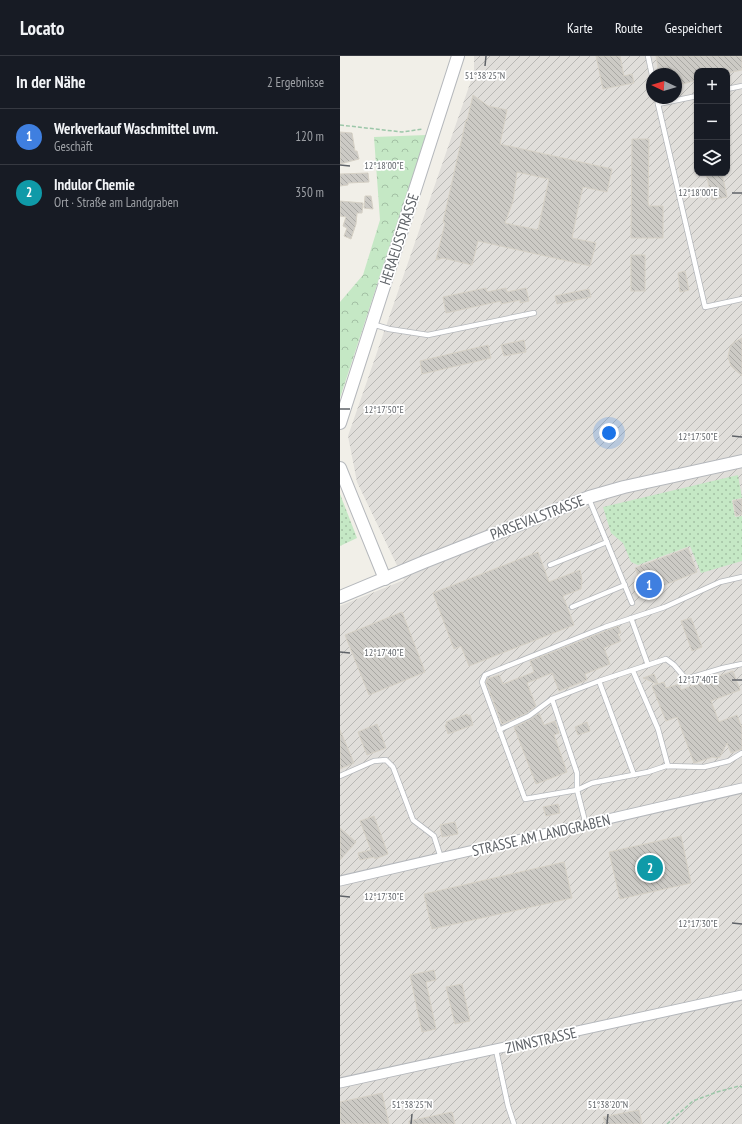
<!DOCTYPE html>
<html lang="de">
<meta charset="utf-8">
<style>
:root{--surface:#171b24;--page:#242831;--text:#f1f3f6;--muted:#9ea1a6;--line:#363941;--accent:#d93025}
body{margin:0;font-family:"PT Sans Narrow",sans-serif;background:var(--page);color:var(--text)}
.controls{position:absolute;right:12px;top:12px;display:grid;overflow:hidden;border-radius:8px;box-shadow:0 1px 3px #0004}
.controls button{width:36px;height:36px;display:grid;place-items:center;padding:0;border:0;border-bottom:1px solid var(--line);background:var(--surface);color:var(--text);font:20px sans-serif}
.compass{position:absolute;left:306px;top:12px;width:36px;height:36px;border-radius:50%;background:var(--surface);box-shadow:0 1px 3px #0004;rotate:274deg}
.you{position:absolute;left:269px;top:377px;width:14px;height:14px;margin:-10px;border:3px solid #fff;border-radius:50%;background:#1a73e8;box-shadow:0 0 0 6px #1a73e833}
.badge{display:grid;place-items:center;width:26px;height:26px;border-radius:50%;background:var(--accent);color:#fff;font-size:13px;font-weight:700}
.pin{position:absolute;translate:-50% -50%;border:2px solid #fff;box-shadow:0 1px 4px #0006}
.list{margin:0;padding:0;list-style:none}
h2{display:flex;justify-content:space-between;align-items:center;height:52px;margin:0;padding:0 16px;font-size:17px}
h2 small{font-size:13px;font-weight:400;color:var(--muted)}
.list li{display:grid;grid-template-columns:26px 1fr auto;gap:12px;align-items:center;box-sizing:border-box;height:56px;padding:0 16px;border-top:1px solid var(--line)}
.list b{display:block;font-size:15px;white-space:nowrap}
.list p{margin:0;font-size:13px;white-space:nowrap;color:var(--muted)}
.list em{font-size:13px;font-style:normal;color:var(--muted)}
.icon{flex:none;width:22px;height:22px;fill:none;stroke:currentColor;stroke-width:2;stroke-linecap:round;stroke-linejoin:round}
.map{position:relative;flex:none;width:402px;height:1068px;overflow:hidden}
header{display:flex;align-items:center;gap:24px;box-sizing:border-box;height:56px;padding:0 20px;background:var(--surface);border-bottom:1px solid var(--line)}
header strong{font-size:19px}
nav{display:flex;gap:22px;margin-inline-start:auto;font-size:14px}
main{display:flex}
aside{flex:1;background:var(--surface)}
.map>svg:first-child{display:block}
</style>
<header>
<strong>Locato</strong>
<nav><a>Karte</a><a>Route</a><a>Gespeichert</a></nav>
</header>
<main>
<aside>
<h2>In der Nähe<small>2 Ergebnisse</small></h2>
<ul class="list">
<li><span class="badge" style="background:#3f7fe0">1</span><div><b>Werkverkauf Waschmittel uvm.</b><p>Geschäft</p></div><em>120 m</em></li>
<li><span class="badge" style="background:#0f9aa8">2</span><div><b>Indulor Chemie</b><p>Ort · Straße am Landgraben</p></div><em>350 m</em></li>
</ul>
</aside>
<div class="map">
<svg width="402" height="1068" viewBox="0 0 402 1068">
<defs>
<pattern id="industrial-furrows" width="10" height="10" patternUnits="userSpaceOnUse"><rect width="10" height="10" fill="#e0deda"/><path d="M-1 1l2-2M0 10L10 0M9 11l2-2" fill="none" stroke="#b9b8b5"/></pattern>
<pattern id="grass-dots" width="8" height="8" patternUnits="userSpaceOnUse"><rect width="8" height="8" fill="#c5e8c5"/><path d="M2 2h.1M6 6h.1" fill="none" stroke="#a3c0a4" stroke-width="1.8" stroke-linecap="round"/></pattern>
<pattern id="forest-crowns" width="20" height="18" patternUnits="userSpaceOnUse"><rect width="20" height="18" fill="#c5e8c5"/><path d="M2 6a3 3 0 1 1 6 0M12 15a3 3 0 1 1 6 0" fill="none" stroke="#a3c0a4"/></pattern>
<pattern id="building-back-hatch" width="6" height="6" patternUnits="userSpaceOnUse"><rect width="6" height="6" fill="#cccac5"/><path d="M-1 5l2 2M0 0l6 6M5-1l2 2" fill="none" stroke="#a9a8a4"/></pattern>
</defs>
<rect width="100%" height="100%" fill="#f1efe8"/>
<path fill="url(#industrial-furrows)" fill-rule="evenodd" d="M134 0H402V1068H0V550L64 524 17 426 8 380 134 16ZM357 15H387V117H357ZM312 18H336V42H312Z"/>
<g fill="url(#grass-dots)">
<polygon points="398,419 402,442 392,444 395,461 402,460 402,505 361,517 350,490 298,509 291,506 283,487 271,477 263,451"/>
<polygon points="0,438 17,482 0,490"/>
</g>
<polygon fill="url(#forest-crowns)" points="86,79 0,342 0,246 23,219 40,164 34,81"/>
<g fill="url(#building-back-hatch)" stroke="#d6d1c6" fill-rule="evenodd">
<polygon points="256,0 280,0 284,20 292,18 294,27 263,33"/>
<polygon points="316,0 402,0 402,14 387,17 387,15 357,15 357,24 343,28 343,27 336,28 336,18 319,18"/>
<path d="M133 39 148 50 167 54 160 88 272 113 267 136 243 131 238 152 232 182 256 187 250 210 138 185 132 209 103 202 96 204 105 167 103 166 126 64 127 65ZM177 116 209 123 198 174 165 167 173 145Z"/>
<polygon points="0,76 12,77 15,95 17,95 19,103 0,108"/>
<polygon points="292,83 309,83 308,146 309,150 323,150 323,182 291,182"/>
<polygon points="28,117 29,126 8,127 8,129 0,130 0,118"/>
<polygon points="366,117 382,117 387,141 372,144"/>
<polygon points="25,140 31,140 33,153 24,152"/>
<polygon points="0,145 23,147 22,157 17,157 16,168 11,183 4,180 7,172 3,170 6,161 0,160"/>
<rect x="291" y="199" width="14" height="36"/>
<polygon points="345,215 349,234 340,236 338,217"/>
<polygon points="146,232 147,236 166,232 167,236 186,232 189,245 180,247 180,244 161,248 161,245 106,257 103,241"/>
<polygon points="249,233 251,241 217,248 215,240"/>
<polygon points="402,282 402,320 391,310 388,301 390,291 393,287"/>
<polygon points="184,284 186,296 164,300 161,289"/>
<polygon points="148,289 151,302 82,318 80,305"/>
<polygon points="402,443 402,458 396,460 393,445"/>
<polygon points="348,492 357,516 305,537 295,512"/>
<polygon points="198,496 209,526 240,514 242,524 241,533 223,540 234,569 129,610 121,590 114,593 93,537"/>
<polygon points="62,556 85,616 29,639 5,579"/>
<polygon points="351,562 362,591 352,595 341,565"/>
<polygon points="278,570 281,577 278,578 281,585 264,592 270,608 245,618 247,624 219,635 212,617 187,627 196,650 187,657 162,668 146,626 147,623 159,619 163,628 194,616 190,605"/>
<polygon points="393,615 400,634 371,645 379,666 397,659 402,672 402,693 391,697 387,687 380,701 377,702 373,701 354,707 337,661 326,665 312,630 317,628 303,622 314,618 318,628 324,626 326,632 339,628 341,634"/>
<polygon points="199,657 204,669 215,665 219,677 214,679 227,716 196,728 174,671 191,663"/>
<polygon points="127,658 128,660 130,659 133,669 108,678 105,669 107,668 106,666"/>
<polygon points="247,666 250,675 238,679 235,671"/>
<polygon points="37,668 46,692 27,699 18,676"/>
<polygon points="0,674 14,707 0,713"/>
<polygon points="218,748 220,757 206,760 203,751"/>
<polygon points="34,760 48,798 35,803 34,801 20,804 18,797 31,794 20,765"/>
<polygon points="115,766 118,778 102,781 100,769"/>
<polygon points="0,772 16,786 0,804"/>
<polygon points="341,780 351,827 280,843 269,796"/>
<polygon points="224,806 232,842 92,873 84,838"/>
<polygon points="94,914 96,924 86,926 96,973 82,976 70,919"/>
<polygon points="122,928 130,965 115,968 106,931"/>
<polygon points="42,1037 49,1068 0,1068 0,1046"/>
<polygon points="299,1054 302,1068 265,1068 263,1061"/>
<polygon points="112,1056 115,1068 69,1068 69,1065"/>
</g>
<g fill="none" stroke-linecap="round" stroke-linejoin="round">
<defs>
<g id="service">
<polyline points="308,0 312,19"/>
<polyline points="387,33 402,30"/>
<polyline points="317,42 318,48 357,40"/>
<polyline points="318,48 365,251 402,243"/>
<polyline points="32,268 49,273 88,279 194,257"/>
<polyline points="249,443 292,547"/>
<polyline points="210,509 267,486"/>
<polyline points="402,521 380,526 325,551 265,571 145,619 142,626 185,743 237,734 252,727 308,716 326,710 364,711 389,705 402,697"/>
<polyline points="232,551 285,529"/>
<polyline points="291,562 308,609"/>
<polyline points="293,615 318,673 328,710"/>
<polyline points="259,625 294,719"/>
<polyline points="212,643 237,717 237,734 246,769"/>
<polyline points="159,674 189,660 212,643 259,625 326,603 334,609 346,623 383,612 402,608"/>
<polyline points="0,720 34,705 46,704 53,711 73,764 94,780 101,802"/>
<polyline points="156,994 168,1050 174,1068"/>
</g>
<g id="minor">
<polyline points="0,825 402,732"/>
<polyline points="0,1027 402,939"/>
</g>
<g id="tertiary">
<polyline points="0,367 118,0"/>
<polyline points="0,412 45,523"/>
<polyline points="0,541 84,506 249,441 284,431 402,405"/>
</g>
</defs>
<use href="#service" stroke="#b5b8bc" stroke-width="6"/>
<use href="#minor" stroke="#b5b8bc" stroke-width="11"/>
<use href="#tertiary" stroke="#b5b8bc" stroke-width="14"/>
<g stroke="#9cc7a9" stroke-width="1.5" stroke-dasharray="4 2" stroke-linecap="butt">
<polyline points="0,69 62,76 83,73"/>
<polyline points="327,1068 353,1045 377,1036 399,1030 402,1031"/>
</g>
<use href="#service" stroke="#fff" stroke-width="4.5"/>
<use href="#minor" stroke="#fff" stroke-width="9"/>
<use href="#tertiary" stroke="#fff" stroke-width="12"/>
</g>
<path fill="none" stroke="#5f6368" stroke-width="1.5" d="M145 10 146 0M0 109 10 110M392 137H402M0 353H10M392 380 402 381M0 596 10 597M392 624H402M0 840 10 841M392 867 402 868M71 1068 72 1058M267 1068 268 1058"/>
<g text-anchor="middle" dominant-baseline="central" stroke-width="3.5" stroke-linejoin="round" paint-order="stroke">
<g font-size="15" fill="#5f6368" stroke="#fff">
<text transform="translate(59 183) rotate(-72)">HERAEUSSTRASSE</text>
<text transform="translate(197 461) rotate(-21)">PARSEVALSTRASSE</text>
<text transform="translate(201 779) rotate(-13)">STRASSE AM LANDGRABEN</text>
<text transform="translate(201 984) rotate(-13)">ZINNSTRASSE</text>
</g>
</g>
<g font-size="10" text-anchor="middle" fill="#5f6368" stroke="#fff" stroke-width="3.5" stroke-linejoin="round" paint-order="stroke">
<text x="145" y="23">51°38'25"N</text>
<text x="44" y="113">12°18'00"E</text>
<text x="358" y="140">12°18'00"E</text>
<text x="44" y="357">12°17'50"E</text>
<text x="358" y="384">12°17'50"E</text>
<text x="44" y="600">12°17'40"E</text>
<text x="358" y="627">12°17'40"E</text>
<text x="44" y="844">12°17'30"E</text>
<text x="358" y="871">12°17'30"E</text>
<text x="72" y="1052">51°38'25"N</text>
<text x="268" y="1052">51°38'20"N</text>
</g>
</svg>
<div class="controls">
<button>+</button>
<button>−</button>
<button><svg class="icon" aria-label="layers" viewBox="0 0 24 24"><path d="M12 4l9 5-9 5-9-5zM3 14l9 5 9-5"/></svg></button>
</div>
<svg class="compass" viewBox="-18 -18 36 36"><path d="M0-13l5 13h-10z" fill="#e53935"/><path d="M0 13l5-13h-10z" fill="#9ea1a6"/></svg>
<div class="you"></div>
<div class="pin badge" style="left:309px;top:529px;background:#3f7fe0">1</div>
<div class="pin badge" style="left:310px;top:812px;background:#0f9aa8">2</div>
</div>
</main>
